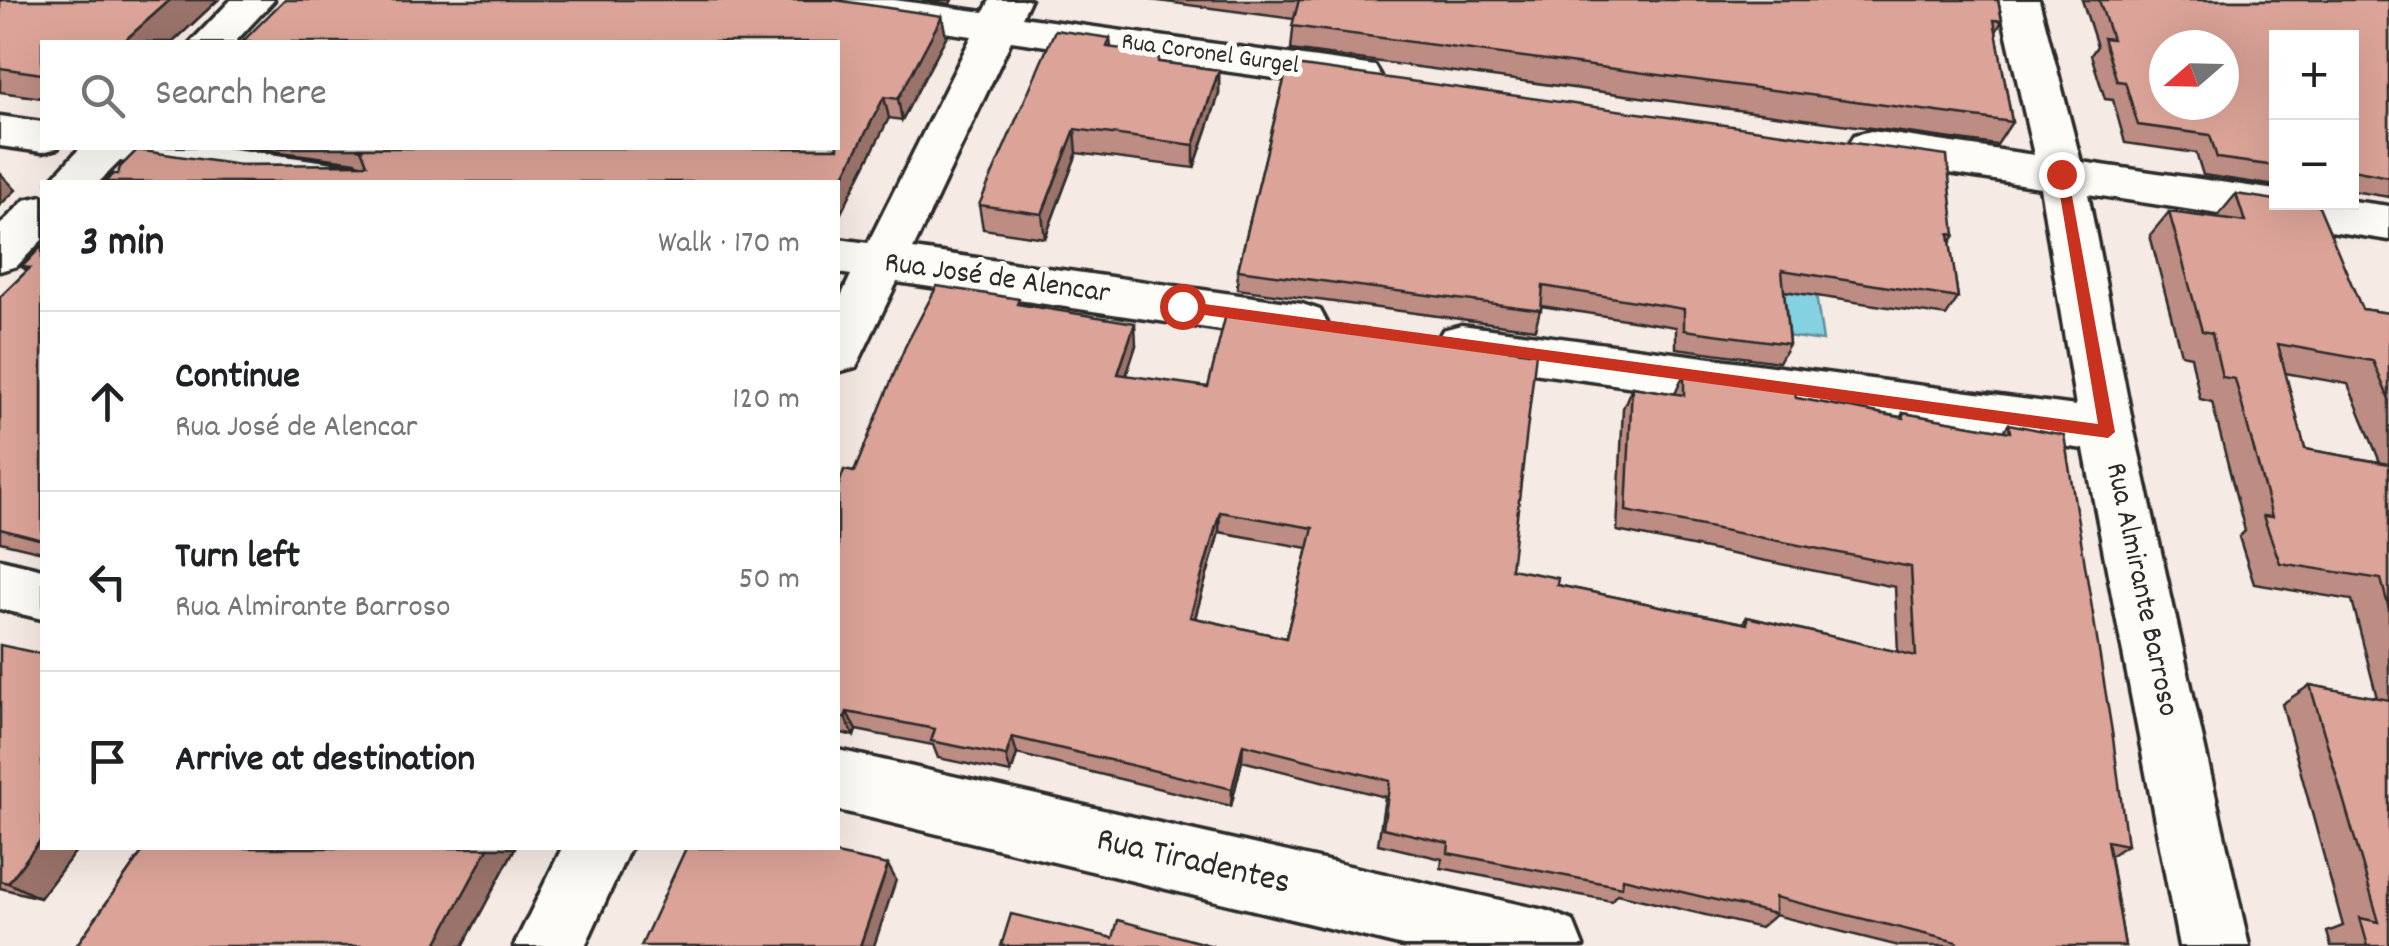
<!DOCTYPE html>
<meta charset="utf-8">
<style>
:root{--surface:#fff;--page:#f6f6f6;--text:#202124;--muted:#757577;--line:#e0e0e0}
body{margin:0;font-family:Dekko,sans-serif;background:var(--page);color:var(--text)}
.controls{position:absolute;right:30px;top:30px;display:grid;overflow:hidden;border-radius:0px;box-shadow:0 10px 40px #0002}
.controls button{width:90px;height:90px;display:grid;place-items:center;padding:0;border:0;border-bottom:2px solid var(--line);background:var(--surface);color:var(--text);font:50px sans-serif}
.compass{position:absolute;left:2149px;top:30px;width:90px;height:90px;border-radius:50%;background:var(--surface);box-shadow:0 10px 40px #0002;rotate:250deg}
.stop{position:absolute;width:30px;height:30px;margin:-22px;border:8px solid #c8321e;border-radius:50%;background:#fff}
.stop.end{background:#c8321e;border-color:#fff;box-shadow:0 2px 10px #0008}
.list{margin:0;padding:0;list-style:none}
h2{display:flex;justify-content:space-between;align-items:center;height:130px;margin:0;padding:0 40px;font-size:42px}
h2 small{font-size:32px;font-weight:400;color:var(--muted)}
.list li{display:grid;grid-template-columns:65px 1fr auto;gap:30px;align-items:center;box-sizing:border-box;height:180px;padding:0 40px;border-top:2px solid var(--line)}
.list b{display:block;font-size:38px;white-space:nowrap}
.list p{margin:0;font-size:32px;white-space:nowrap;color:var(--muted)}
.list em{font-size:32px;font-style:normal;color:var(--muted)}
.icon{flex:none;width:55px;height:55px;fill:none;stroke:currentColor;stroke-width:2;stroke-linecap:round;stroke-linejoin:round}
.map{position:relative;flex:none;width:2389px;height:946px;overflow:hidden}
.search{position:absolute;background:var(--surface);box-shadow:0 10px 40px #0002;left:40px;top:40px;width:800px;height:110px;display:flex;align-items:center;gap:25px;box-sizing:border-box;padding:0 35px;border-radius:0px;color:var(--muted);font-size:38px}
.panel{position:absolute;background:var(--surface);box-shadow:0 10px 40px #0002;left:40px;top:180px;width:800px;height:670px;border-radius:0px}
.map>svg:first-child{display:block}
</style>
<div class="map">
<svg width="2389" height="946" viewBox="0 0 2389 946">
<rect width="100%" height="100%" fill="#f6eae4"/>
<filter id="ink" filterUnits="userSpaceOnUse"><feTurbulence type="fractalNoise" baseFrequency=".01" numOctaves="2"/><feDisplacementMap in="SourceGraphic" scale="20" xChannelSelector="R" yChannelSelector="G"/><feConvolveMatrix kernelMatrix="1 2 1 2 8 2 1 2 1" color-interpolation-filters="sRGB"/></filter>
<g filter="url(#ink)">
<polygon fill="#83d1e1" stroke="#608f98" stroke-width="2.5" points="1779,284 1815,288 1823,341 1786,336"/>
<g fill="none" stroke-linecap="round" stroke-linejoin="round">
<defs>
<g id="street">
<polygon points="231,0 274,0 235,42 191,42"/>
<polygon points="783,0 894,0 984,12 990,0 1030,0 1022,17 1375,66 1381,76 1375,86 1360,90 1011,41 913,249 1302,304 1320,310 1327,323 1320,336 1302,342 897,282 856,367 838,372 838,303 851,275 838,273 838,239 868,243 972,36 803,12 789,9"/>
<polygon points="1999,0 2039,0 2081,162 2276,190 2276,202 2352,201 2389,206 2389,240 2088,194 2134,431 2249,946 2179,946 2084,449 1461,363 1443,358 1435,344 1443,330 1461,325 2076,406 2040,187 1871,161 1855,157 1848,146 1855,135 1871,131 2034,155"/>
<polygon points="0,116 42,122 42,148 58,148 42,152 0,146"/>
<polygon points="80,148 226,148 355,166 371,171 378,182 255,182 120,161 99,182 49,182"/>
<polygon points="42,196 42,240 17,266 0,271 0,225 25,200"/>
<polygon points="0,559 42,569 42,619 0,609"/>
<polygon points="838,750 1548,911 1573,921 1583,946 1403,946 838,810"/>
<polygon points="562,848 630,848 585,946 514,946"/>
</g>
</defs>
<use href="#street" stroke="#2b2b2b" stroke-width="7"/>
<use href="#street" fill="#fdfcf7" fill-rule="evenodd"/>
</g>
<g fill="#bd8d83" stroke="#2b2b2b" stroke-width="2.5" fill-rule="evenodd">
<polygon points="0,0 218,0 173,42 42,42 42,98 0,92"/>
<polygon points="922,0 952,0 950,4"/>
<polygon points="1151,0 1998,0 2002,21 1996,32 2012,122 1997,145 1291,50 1294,19"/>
<polygon points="2082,0 2389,0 2389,197 2352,191 2352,38 2276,38 2276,186 2203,175 2196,153 2125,143 2113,100 2105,99 2091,55 2097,46"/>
<polygon points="946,37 902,120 889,118 838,182 118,174 240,165 362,165 356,162 250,148 838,148 838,42"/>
<polygon points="1110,38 1111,48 1160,62 1219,70 1219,94 1194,168 1077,153 1045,238 983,229 979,205"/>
<polygon points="1288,64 1955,235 1950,243 1958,298 1946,316 1784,291 1789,344 1779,362 1676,348 1676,327 1541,306 1535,329 1237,289 1238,270"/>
<path d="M2236 194 2362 309 2389 313V946H2331L2327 932 2343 926 2282 704 2310 685 2377 698 2352 600 2254 584 2239 537 2245 531 2212 402 2200 399 2191 356 2181 354 2150 235 2169 212 2216 218ZM2285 373 2348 384 2380 462 2305 449Z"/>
<polygon points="42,246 42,552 0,542 0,297 27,271 22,267"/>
<path d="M1019 305 1136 345 1126 375 1511 569 1557 585 1743 623 1747 617 1898 652 1895 587 1617 531 1623 408 1632 387 1675 394 1684 374 1796 398 1901 417 1903 413 2003 431 2009 424 2127 845 2110 856 2125 946H1899L1775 915 1760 928 1617 894 1611 901 1441 868 1442 859 1378 844 1385 797 1242 761 1231 806 1017 754 1011 773 938 758 933 745 856 730 854 736 838 732V487ZM1219 532 1308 548 1286 638 1195 618Z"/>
<polygon points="0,645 42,848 78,848 40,898 0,888"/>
<polygon points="124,848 515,848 463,946 76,946 142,852"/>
</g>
<g fill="#9a736a" stroke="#2b2b2b" stroke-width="2.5">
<polygon points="170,0 218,0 173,42 123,42"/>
<polygon points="942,16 946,37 902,120 898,99"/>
<polygon points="1219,70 1219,94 1194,168 1194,145"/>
<polygon points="884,97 889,118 838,219 838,187"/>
<polygon points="1075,129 1077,153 1045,238 1042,214"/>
<polygon points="0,173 16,190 0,205"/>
<polygon points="1135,323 1136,345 1120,395 1118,374"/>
<polygon points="1220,512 1219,532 1190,636 1190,617"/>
<polygon points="847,712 856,730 854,736 845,718"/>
<polygon points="1012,737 1017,754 1011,773 1006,756"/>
<polygon points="1243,744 1242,761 1231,806 1232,789"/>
<polygon points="42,838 42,848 78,848 40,898 8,883"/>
<polygon points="488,848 515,848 463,946 435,946"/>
<polygon points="888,865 896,880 874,946 860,946"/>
</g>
<g fill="#dca498" stroke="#2b2b2b" stroke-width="2.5" fill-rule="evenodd">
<polygon points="0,0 170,0 123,42 42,42 42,74 0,68"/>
<polygon points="284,0 835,0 942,16 898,99 884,97 838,187 838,182 105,182 113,174 118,174 120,167 137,150 240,165 367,164 361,149 358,148 838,148 838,42 242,42"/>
<polygon points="1299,0 1998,0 2002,21 1994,20 2012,122 1292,26"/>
<path d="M2099 0H2389V177L2352 170V38H2276V166L2217 158 2210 135 2138 125 2125 82 2117 81 2103 38 2112 39ZM2164 45H2224V105H2164Z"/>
<polygon points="1055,30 1110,38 1107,47 1160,54 1158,62 1219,70 1194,145 1075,129 1042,214 979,205"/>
<polygon points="1288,64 1947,156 1955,235 1949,234 1958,298 1782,270 1789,344 1684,330 1684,309 1543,286 1541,310 1238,270"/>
<polygon points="2236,194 2276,200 2276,202 2296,202 2319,206 2362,309 2389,313 2389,399 2373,361 2278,344 2305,449 2389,464 2389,609 2381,579 2280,563 2263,516 2272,517 2235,379 2222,377 2212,333 2202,331 2169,212 2245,222"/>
<polygon points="42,246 42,540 0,529 0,297 30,268 22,267"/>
<path d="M937 286 1019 299 1017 304 1135 323 1118 374 1208 387 1227 310 1536 353 1511 569 1558 578 1557 585 1747 624V617L1916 656 1911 567 1626 511 1632 387 1684 395V374L1795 389 1796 398 1904 418 1903 413 2010 432 2009 424 2064 435 2113 738 2127 845 2107 841 2125 946H1957V942L1775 897V914L1623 878 1622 887 1448 853 1449 843 1383 828 1390 781 1243 744 1232 789 1012 737 1006 756 931 741 935 729 847 712 845 718 838 717V487L844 470 854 472 905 347ZM1220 512 1313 528 1286 638 1190 617Z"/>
<polygon points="0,645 42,654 42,838 8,883 0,881"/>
<polygon points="2310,685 2389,700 2389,946 2368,946 2360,918 2379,922"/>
<polygon points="145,848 488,848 435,946 76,946"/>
<polygon points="686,848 808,848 888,865 860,946 641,946"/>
<polygon points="1011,914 1113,938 1118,920 1213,946 1001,946"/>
</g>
</g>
<polygon fill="#c8321e" points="2056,171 2068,174 2115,432 2108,438 1182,312 1174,306 1182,301 2098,424"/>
<g text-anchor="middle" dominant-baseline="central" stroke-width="10" stroke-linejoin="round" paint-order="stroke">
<g font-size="25" fill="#2b2b2b" stroke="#fdfcf7">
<text transform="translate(1210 55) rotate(8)">Rua Coronel Gurgel</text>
</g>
<g font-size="30" fill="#2b2b2b" stroke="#fdfcf7">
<text transform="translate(997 280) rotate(8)">Rua José de Alencar</text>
<text transform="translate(2140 590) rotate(78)">Rua Almirante Barroso</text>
</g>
<g font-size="35" fill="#2b2b2b" stroke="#fdfcf7">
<text transform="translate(1193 863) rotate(13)">Rua Tiradentes</text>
</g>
</g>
</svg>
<div class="controls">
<button>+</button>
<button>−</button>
</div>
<svg class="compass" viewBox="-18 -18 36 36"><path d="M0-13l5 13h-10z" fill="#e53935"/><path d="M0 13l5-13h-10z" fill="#757577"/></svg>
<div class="stop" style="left:1182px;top:306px"></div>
<div class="stop end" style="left:2061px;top:174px"></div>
<div class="search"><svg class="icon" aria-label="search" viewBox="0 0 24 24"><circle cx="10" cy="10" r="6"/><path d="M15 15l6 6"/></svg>Search here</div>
<section class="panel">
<h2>3 min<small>Walk · 170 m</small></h2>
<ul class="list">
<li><svg class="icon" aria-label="ahead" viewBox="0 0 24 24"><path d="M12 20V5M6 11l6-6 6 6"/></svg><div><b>Continue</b><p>Rua José de Alencar</p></div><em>120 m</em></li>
<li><svg class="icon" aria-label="left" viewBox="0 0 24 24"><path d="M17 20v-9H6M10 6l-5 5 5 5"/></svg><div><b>Turn left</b><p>Rua Almirante Barroso</p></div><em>50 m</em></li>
<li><svg class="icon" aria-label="arrive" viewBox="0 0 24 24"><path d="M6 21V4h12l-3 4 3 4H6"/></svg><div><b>Arrive at destination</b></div></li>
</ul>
</section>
</div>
